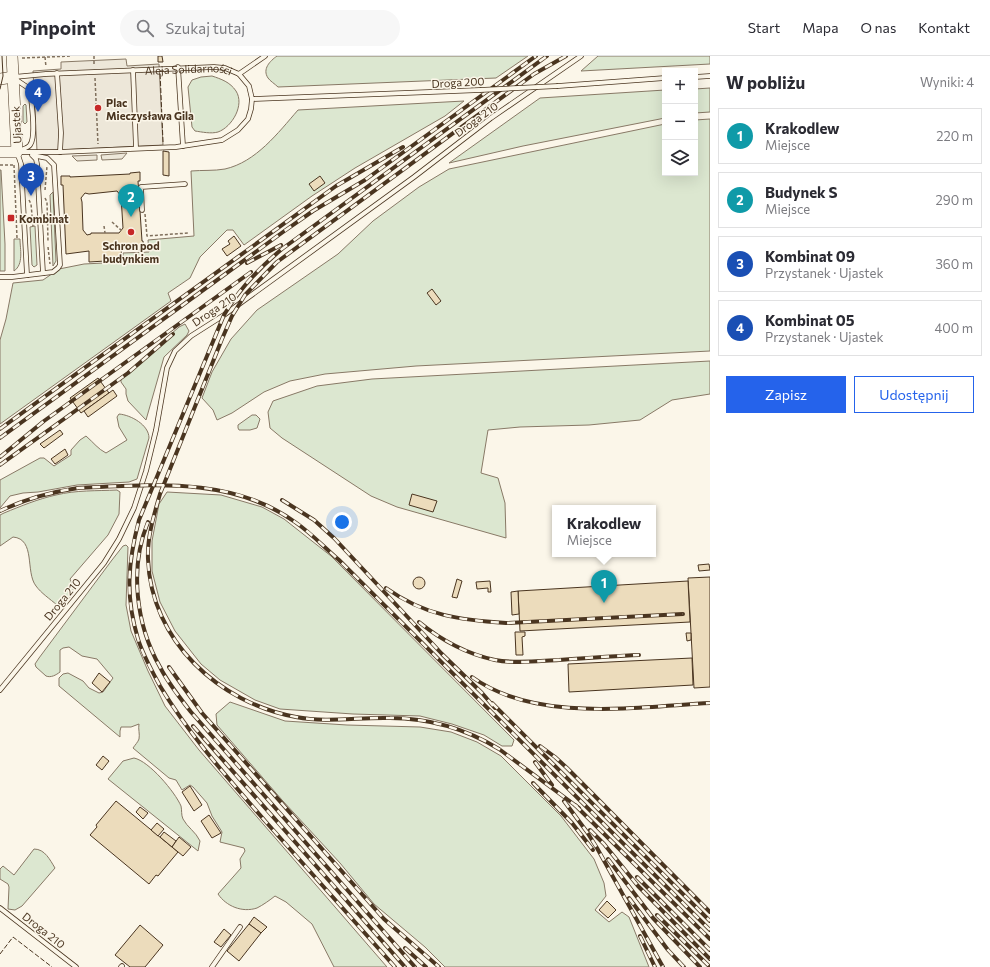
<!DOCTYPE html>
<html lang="pl">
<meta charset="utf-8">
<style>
:root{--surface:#fff;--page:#f7f7f7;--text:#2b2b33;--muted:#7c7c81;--line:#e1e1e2;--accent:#2563eb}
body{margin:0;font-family:Commissioner,sans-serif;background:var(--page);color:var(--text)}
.controls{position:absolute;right:12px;top:12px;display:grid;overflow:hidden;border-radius:0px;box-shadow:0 4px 16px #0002}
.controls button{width:36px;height:36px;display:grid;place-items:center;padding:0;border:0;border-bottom:1px solid var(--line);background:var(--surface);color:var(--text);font:20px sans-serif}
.you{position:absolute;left:342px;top:466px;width:14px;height:14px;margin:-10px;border:3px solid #fff;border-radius:50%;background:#1a73e8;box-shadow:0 0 0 6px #1a73e833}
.badge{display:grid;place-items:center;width:26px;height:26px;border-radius:50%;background:var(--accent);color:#fff;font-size:13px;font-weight:700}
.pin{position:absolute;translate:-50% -33px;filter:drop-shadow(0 1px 2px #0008)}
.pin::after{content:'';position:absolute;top:21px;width:14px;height:12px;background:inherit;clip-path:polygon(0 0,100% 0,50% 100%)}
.popup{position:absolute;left:552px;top:449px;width:104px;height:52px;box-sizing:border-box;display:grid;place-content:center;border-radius:0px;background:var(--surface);filter:drop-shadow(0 1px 3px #0005);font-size:13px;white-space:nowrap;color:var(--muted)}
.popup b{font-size:15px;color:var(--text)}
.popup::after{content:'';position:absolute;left:50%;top:100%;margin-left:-8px;border:8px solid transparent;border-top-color:var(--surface)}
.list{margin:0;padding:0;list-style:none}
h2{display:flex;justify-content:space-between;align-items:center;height:52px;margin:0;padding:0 16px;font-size:17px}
h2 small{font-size:13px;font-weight:400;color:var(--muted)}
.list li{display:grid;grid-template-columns:26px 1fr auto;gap:12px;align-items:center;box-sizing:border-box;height:56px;margin:0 8px 8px;padding:0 8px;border:1px solid var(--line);border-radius:0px}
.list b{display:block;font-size:15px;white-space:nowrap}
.list p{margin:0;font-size:13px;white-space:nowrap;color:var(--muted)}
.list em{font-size:13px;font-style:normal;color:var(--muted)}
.actions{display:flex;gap:8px;padding:12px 16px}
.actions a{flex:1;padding:9px 0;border:1px solid var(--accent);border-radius:0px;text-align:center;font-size:14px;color:var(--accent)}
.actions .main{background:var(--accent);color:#fff}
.icon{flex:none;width:22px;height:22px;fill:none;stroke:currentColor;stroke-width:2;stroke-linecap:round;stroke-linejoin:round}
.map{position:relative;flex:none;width:710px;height:911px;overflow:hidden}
header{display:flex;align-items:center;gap:24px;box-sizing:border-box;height:56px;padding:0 20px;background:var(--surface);border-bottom:1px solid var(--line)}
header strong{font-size:19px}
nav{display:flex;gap:22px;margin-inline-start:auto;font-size:14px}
.search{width:280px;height:36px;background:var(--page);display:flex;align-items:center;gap:10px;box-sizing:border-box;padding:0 14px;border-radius:22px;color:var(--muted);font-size:15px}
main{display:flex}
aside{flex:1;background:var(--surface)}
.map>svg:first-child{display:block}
</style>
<header>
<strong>Pinpoint</strong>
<div class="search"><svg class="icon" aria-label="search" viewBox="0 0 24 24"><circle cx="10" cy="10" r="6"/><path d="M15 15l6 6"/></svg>Szukaj tutaj</div>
<nav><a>Start</a><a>Mapa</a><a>O nas</a><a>Kontakt</a></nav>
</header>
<main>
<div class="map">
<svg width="710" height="911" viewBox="0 0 710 911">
<rect width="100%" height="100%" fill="#fbf6e9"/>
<g fill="#dce7d0" stroke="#887966">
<path d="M277 0H528L496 22 278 31C275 28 270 25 268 22 262 13 270 5 277 0Z"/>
<polygon points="598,0 710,0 710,8 581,15"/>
<path d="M212 20C221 23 230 26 236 35 245 49 232 71 218 76 211 78 202 76 195 75L192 71 188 31 192 24 201 21Z"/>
<polygon points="710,32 710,56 695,57 695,33"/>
<polygon points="665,34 665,62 523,90 449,107 540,42"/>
<path d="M464 45 445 60 355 112 312 140 244 189 233 174H227L200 201 190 222 168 237 171 245 0 368V284L6 263 13 227 43 224 59 213 84 208 123 206V197L149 196 148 184 194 180 191 115C202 114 214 115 225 113 256 106 278 77 298 54Z"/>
<polygon points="25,48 26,49 27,66 25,68 23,66 23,50"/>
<polygon points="710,63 710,295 416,310 325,318 290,325 264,336 232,357 217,364 213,354 202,342 212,316 231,283 257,254 338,198 373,165 419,131 449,113 665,68 665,117 695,117 695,64"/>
<polygon points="0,114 1,114 5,188 5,215 0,215"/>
<polygon points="53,136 56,205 53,210 50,139"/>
<polygon points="35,170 37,209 34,211 32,209 30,171"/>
<path d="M14 183H20C20 193 24 208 14 215Z"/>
<polygon points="185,268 189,275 187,279 164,301 146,364 128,345 126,338 126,333 121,326 121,322 179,271"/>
<polygon points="710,305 710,338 672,344 640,364 589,369 520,371 488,374 481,417 498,422 505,447 506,482 397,451 371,440 282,382 270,372 268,356 273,345 317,330 372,323"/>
<path d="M119 358C131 359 149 369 149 382L137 423 129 426 77 429 38 436 23 437 10 440 0 452V424L40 402H44L54 410 71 399V394L80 384 86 380C94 387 98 393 106 397L127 384 119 371 117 361Z"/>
<polygon points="252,359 256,359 260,363 257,372 250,374 239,374 238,372 238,369"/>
<path d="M117 434 120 436 119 458 108 479 70 523C77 538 72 539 61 550L57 549C50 543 41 537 36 530 25 516 36 483 13 481L0 490V459L4 457C21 450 38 443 56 439 76 434 97 435 117 434Z"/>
<polygon points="167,436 221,439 262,451 284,463 331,500 514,684 512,690 502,690 484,679 452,668 420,660 353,658 280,653 255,644 220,624 201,608 175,575 160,546 152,515 152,485 159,448"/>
<path d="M126 489 128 491 126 549 131 575 148 615 165 650 199 694 387 911H334L312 868 286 846 275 840C270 844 263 849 257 852 242 857 226 850 218 838L241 812 240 803 245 795 244 792 220 786 222 776 212 760 207 747 193 731 190 729 182 734 176 724 169 722 133 692C135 689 138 686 139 683 140 678 138 673 139 668L131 671H121L120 675V681L59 630V622L63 618 68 617 83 625 89 632 99 637 103 636 113 622 97 603 82 600 69 591 63 592 60 594V616C56 619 51 622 46 620L36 611 35 608 39 602 112 504 123 490Z"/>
<polygon points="230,646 285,665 347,669 420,671 451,676 477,686 501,700 561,760 594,803 604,827 606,840 595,854 609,866 622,856 629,861 649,911 445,911 425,891 374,848 340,807 282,744 217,669 216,658"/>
<path d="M134 702C149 705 175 736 181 750 182 754 181 759 183 763 187 771 196 776 200 785L198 795 108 723 123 705Z"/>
<path d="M34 793C45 793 50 804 55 812L22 850 15 854 8 853 9 831 8 828 0 823V813L3 810 14 819Z"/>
</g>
<g fill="#ede7d9" stroke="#887966">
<polygon points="126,3 127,10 159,8 163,89 37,95 33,15 61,13 61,6"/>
<polygon points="127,97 122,103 102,104 101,99"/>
<polygon points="97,99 97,104 77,105 72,100"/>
</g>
<g fill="#ecdcbc" stroke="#4a3520" fill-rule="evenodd">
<polygon points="158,0 162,0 163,6 158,6"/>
<polygon points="163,95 169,96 169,120 163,119"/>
<path d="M140 116V125H138L142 185H143L144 194H135V192L121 193 122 204 89 206V195L66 198 63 129H61V120H70V121L130 118V117ZM117 135 121 140 123 172 119 177H91V178L87 179 83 174 82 146 81 142 85 137 89 138Z"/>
<polygon points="320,120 325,127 314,135 309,128"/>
<polygon points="234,180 241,190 227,200 222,193 230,188 228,185"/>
<polygon points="432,233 441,245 436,249 427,237"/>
<polygon points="98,322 109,337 81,357 70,342"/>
<polygon points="113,334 117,340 88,361 84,355"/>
<polygon points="60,374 63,378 44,392 40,388"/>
<polygon points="65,393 68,399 55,408 51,403"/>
<polygon points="412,438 437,445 433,456 409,449"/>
<polygon points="709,508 710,514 699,515 698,509"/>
<circle cx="419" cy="527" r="6"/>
<polygon points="710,521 710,631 694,632 688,522"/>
<polygon points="457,523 462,525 457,542 452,541"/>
<polygon points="490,525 491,536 488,536 488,532 477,533 476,526"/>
<polygon points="688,525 690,566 520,575 518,535"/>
<polygon points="518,535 519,558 512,559 511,536"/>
<polygon points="515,576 525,576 525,580 522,581 523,599 516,599"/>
<polygon points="686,577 691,577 691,584 687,585"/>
<polygon points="692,602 693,629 569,636 568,608"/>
<polygon points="99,617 110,626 102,636 92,627"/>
<polygon points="103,700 109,705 102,714 96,709"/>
<polygon points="190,730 202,749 194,755 182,736"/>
<polygon points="116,745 178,796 158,820 156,819 149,828 90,779 97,771 96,769"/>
<polygon points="140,751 148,757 143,763 136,756"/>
<polygon points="209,759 221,777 212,782 201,765"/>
<polygon points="157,767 164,773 158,780 151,774"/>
<polygon points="164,776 176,785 172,791 160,781"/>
<polygon points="179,781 191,791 183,800 172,791"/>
<polygon points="607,845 616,854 608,862 599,854"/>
<polygon points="254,861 267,871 261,877 249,868"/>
<polygon points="249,868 261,877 239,905 227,895"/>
<polygon points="140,869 163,889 145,911 130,911 115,899"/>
<polygon points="224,873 231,879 221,891 214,886"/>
</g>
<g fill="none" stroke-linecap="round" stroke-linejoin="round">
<defs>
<g id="lane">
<polyline points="178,11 183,90"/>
<polyline points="133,14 136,92"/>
<polyline points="57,17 61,77 60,96"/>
<polyline points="239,18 265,0"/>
<path id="s1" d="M14 21 46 18 214 11 225 12 239 18 249 30 252 43 251 53 248 63 238 74 222 84 176 91 60 96H17"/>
<polyline points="695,21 710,20"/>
<path d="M15 23 30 33C31 44 37 80 30 89 28 92 23 93 19 95"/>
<polyline points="558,30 665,22"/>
<polyline points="252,43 480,34"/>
<polyline points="17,96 21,108 27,219"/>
<polyline points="33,100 36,103 37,108 43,217"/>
<polyline points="142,154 141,131 185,128"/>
<polyline points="0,221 12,221 53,216 58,212 60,209 54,109 47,102 32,99"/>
<polyline points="0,634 104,507 119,483 134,452 146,415 156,374 167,312 175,295 191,280 224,259 414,121 491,62 581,0"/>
<polyline points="0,852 76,911"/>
<polyline points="121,911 122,910"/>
<polyline points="212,911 240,871"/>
</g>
<g id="secondary">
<polyline points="0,23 13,21"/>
<polyline points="0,96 17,96 12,0"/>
</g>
</defs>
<use href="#lane" stroke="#4a3520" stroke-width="5.5"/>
<use href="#secondary" stroke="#4a3520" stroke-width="12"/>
<g stroke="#7f6f5c" stroke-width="1.5" stroke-dasharray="3 2" stroke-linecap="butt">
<polyline points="94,0 94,10"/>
<polyline points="45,1 46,11"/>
<polyline points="22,2 72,0"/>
<polyline points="95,22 98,88"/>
<polyline points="29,108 30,132 29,136"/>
<polyline points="0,109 14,109"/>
<polyline points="14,109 17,182"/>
<polyline points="45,134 47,110"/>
<polyline points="45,142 47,146 48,185"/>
<polyline points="29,144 31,148 33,170"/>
<polyline points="145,158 147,180 188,177"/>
<polyline points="112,166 121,174"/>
<polyline points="104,170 105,177"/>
<polyline points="48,191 50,208"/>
</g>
<use href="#lane" stroke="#fbf6e9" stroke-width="4"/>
<use href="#secondary" stroke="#fbf6e9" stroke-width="11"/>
<polyline stroke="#4a3520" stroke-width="1" points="0,33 3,20 2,0"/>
<defs>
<g id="rail">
<path d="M566 0 534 18 277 206 245 239 232 260 222 283 160 438C154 459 147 481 148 503 151 585 219 647 296 661 327 667 359 661 390 662 429 662 466 673 499 693L579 752"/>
<polyline points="247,207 281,189"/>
<polyline points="0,373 336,130 403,91"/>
<polyline points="0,382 283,176 313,155 365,124 536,0"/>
<polyline points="0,401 44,365 251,216"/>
<polyline points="0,409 128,317 173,278"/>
<polyline points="282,444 314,464 334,482 442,598 482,637 495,652"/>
<path d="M0 455C25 443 51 436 78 432 152 429 231 420 295 466 311 477 324 491 339 504L710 874"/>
<path d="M148 466C129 512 136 569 160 611 168 627 180 642 191 656L415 911"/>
<path d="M386 532C425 560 461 564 506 567L683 558"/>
<path d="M419 566C441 584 467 598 495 604 516 608 538 605 559 604 586 602 613 600 639 599"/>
<polyline points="169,611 202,657 384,863 439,911"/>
<path d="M472 621C536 667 636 651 710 647"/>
<polyline points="492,647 710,865"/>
<polyline points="193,670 405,911"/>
<polyline points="540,690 555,701 567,712 710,856"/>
<polyline points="535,706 552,729"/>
<polyline points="533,727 572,767 593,794"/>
<polyline points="564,745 587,776 597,792 663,911"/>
<polyline points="575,749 710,883"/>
<polyline points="590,774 604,788 638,830 710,903"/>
<polyline points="608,803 653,862 700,911"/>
<polyline points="637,821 710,894"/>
<polyline points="629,842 668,894 684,911"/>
<polyline points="657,859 710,911"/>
<polyline points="640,880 655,911"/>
<polyline points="405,892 426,911"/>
<path d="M395 911C352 863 309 814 266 766 228 722 190 680 160 630 152 615 143 599 138 583 125 540 128 506 139 464L224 259C239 233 258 213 282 193L547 0"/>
</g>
</defs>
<use href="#rail" stroke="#4a3520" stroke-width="4"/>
<use href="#rail" stroke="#fbf6e9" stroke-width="2.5" stroke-dasharray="8" stroke-linecap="butt"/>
<defs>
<polyline id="lane-bridge" points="480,34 558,30"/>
</defs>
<use href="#lane-bridge" stroke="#4a3520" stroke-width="5.5" stroke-linecap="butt"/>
<use href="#lane-bridge" stroke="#fbf6e9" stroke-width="4"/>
<g stroke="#4a3520" stroke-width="1" stroke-dasharray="5 2" stroke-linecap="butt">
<polyline points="163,86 160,15 166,15"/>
<polyline points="0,898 13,881 52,911"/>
</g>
</g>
<g fill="#c62828" stroke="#fbf6e9" stroke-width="1.5">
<circle cx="98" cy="52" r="4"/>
<rect x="7" y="158" width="8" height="8" rx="2"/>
<circle cx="131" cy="176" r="4"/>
</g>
<g text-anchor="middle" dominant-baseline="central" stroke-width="3" stroke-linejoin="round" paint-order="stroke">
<g font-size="11" fill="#4a3520" stroke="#fbf6e9">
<text stroke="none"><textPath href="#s1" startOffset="175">Aleja Solidarności</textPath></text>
<text transform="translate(458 26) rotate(-3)">Droga 200</text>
<text transform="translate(476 63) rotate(-36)">Droga 210</text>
<text transform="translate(16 69) rotate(-93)">Ujastek</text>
<text transform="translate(214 253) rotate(-34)">Droga 210</text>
<text transform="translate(62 543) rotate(-51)">Droga 210</text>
<text transform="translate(44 874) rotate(38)">Droga 210</text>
</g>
<g font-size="11" font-weight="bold" fill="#4a3520" stroke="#fbf6e9" text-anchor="start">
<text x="106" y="46">Plac<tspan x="106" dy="13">Mieczysława Gila</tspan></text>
<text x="19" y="162">Kombinat</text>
<text x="131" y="189" text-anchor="middle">Schron pod<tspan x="131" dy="13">budynkiem</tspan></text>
</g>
</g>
</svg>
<div class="controls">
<button>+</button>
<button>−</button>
<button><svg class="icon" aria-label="layers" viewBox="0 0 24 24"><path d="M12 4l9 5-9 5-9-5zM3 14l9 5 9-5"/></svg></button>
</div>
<div class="you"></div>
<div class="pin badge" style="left:604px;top:547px;background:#0f9aa8">1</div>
<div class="popup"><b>Krakodlew</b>Miejsce</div>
<div class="pin badge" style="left:131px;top:161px;background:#0f9aa8">2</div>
<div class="pin badge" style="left:31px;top:140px;background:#1a4fb4">3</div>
<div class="pin badge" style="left:38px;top:56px;background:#1a4fb4">4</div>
</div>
<aside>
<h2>W pobliżu<small>Wyniki: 4</small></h2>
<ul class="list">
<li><span class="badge" style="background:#0f9aa8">1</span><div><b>Krakodlew</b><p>Miejsce</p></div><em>220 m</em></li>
<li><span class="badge" style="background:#0f9aa8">2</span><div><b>Budynek S</b><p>Miejsce</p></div><em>290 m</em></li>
<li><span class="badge" style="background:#1a4fb4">3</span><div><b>Kombinat 09</b><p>Przystanek · Ujastek</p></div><em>360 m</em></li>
<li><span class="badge" style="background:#1a4fb4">4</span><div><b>Kombinat 05</b><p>Przystanek · Ujastek</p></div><em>400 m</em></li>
</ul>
<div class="actions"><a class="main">Zapisz</a><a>Udostępnij</a></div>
</aside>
</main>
